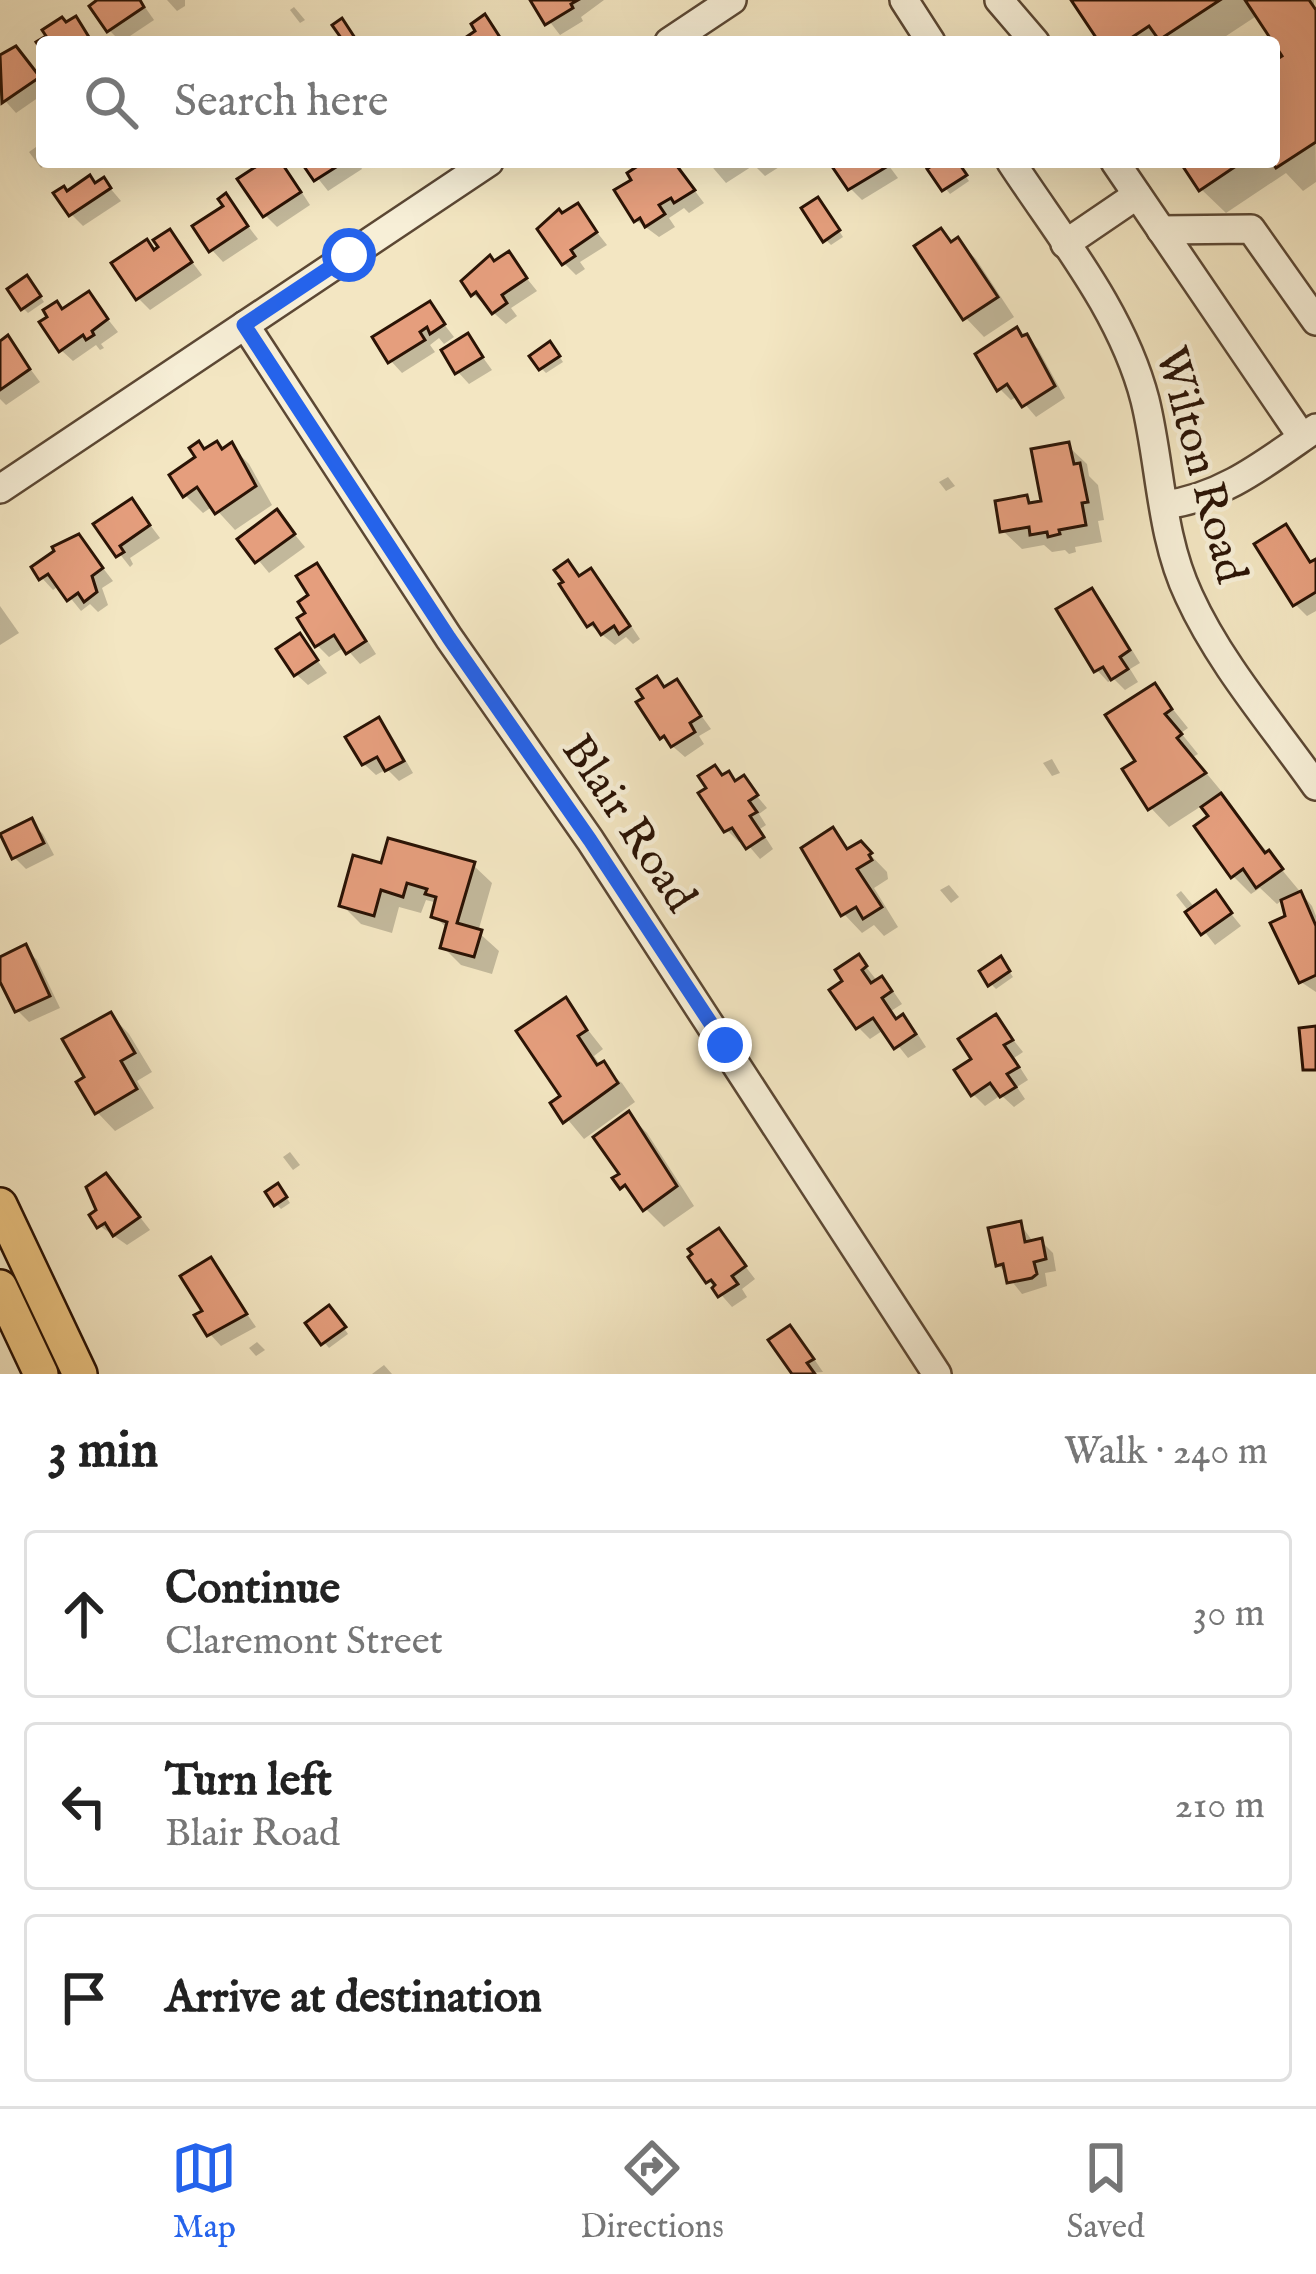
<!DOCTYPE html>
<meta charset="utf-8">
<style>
:root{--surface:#fff;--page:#f6f6f6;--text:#222;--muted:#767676;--line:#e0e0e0;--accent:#2563eb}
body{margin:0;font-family:"IM FELL English",serif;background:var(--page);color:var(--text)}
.stop{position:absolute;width:36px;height:36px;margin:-27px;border:9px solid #2563eb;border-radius:50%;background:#fff}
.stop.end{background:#2563eb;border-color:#fff;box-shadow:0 3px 12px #0008}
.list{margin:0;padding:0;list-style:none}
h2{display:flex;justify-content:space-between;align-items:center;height:156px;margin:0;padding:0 48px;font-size:51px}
h2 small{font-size:39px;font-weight:400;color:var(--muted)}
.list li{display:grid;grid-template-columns:78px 1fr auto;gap:36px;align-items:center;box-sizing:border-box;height:168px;margin:0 24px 24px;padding:0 24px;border:3px solid var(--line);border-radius:12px}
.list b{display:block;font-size:45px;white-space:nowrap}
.list p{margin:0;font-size:39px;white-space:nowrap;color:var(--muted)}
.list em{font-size:39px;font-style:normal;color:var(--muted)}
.icon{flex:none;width:66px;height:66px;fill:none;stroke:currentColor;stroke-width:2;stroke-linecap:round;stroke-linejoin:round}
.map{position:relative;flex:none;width:1316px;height:1374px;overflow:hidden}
.search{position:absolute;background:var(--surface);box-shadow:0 12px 48px #0002;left:36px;right:36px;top:36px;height:132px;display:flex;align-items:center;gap:30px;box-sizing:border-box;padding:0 42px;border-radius:12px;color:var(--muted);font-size:45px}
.sheet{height:732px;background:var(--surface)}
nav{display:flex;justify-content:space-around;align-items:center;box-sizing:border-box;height:168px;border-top:3px solid var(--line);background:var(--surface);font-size:33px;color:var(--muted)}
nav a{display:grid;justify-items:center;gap:6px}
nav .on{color:var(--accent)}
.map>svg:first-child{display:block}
</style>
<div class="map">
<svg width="1316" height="1374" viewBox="0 0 1316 1374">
<rect width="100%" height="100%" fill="#f3e6c2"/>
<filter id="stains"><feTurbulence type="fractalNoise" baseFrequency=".00167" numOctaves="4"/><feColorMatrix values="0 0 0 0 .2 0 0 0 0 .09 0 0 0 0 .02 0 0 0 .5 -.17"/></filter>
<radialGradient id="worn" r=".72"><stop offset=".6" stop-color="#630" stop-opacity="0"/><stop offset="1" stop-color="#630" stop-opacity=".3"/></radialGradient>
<g fill="#0003">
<polygon points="101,0 140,0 154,20 121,42 109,30"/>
<polygon points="167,0 185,0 185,6 177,11"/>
<polygon points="533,0 604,0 581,17 583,21 560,35"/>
<polygon points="1075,0 1314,0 1316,182 1303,191 1286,173 1226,213 1201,189 1183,162 1274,162 1286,57 1258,15 1217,42 1103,42"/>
<polygon points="294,7 305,20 300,23 290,10"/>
<polygon points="15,49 42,81 42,95 16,113 0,95 0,59"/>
<polygon points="36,147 42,153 42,162 48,163 41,168 29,152"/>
<polygon points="268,162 284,165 310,205 277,227 265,215"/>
<polygon points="305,162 358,162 362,169 328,191"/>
<polygon points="663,162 673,162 704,203 689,213 684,208 669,218 675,227 659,237 636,220 652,169"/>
<polygon points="708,162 787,162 765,176 754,165 726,183"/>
<polygon points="841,162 886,162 898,178 862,200 850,188"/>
<polygon points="943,162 956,162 969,181 950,194 931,170"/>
<polygon points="104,181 121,201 83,226 71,214 68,194"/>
<polygon points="226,197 258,239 223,262 212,250 227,206"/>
<polygon points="823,206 843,237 831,245 826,240"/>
<polygon points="577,207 607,245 580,262 585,269 576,275 564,263 562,217"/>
<polygon points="170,233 202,275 150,310 138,298 156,252"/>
<polygon points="958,241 976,259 1014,317 984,337 966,318 918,247"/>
<polygon points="508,255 537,291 511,308 517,316 506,324 473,294 495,264"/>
<polygon points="32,284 44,302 28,313 23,308"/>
<polygon points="88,294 118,332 101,344 104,348 100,350 96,345 73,361 61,350 63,311"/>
<polygon points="429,305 454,337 444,344 439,338 430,345 435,352 402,373 391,361"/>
<polygon points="468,337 492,370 469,384 458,372"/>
<polygon points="1026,337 1038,349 1065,398 1036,417 1018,396 1011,400 1000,389"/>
<polygon points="8,339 40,382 6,405 0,399 0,344"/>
<polygon points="555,350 563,362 546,373 541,368"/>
<polygon points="231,446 249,464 272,505 235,530 213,506 203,513 185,495 206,452 223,451"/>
<polygon points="1068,446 1087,464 1089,476 1098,485 1104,520 1098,521 1102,542 1075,547 1076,552 1069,554 1065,550 1052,552 1044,545 1022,549 1003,531 1026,498 1033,505 1044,503"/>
<polygon points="948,477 955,486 946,491 939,482"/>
<polygon points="132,501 160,538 130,558 133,564 130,567 97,525"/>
<polygon points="277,513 305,547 269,573 241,539"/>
<polygon points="1286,527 1313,564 1316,562 1316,611 1307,616 1295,604"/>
<polygon points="79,537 113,581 102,588 108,605 98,612 90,604 81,611 60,585 53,590 42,578"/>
<polygon points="568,564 582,578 591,572 603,584 640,639 633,644 626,637 615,645 590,625 567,583"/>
<polygon points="317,566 328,578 376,654 360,664 345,647 329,657 317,645 309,614"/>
<polygon points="1091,591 1103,603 1140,663 1130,669 1138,682 1125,690 1114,679 1108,682 1097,670"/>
<polygon points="0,606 19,633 0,645"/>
<polygon points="299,637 327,673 308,685 296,674"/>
<polygon points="677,682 711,729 699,736 704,744 685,757 662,737 666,689"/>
<polygon points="1155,687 1188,728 1181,733 1198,754 1193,757 1222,792 1219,794 1312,906 1316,916 1316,992 1301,982 1284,899 1277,904 1260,888 1251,894 1233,876 1212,816 1203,805 1169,827 1151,808 1126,770 1139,762"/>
<polygon points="378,721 390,733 413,773 399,781 387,769 376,775 364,764"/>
<polygon points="1052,759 1060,773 1052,776 1043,763"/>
<polygon points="743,779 767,808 759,814 766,825 760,829 773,849 760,859 743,839 739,842 727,830 737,783"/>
<polygon points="31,822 43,834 54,855 26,869 14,857"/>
<polygon points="832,831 851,850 860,844 887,872 888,879 874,888 898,927 884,936 874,925 862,933 844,914 805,849"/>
<polygon points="473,865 492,883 478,932 499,951 492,974 461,965 443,947 448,929 434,916 438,903 426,900 421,913 399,907 392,933 361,924 342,905 383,867"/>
<polygon points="949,885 959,897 951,903 940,890"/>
<polygon points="1181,891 1195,908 1215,894 1241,926 1215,945 1176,895"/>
<polygon points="25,948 37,960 60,1008 29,1022 17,1010 0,975 0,960"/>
<polygon points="859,958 878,982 881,979 893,991 902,1004 891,1011 898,1021 903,1018 915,1030 926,1047 908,1058 885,1029 870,1039 858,1027 846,981"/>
<polygon points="1005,965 1013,977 996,989 991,984"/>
<polygon points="565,1001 603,1049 594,1056 601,1066 622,1083 635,1102 584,1139 554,1103 564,1097"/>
<polygon points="111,1015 129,1034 152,1072 137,1081 154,1108 115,1131 97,1112 88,1078"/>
<polygon points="996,1018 1023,1052 1014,1058 1028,1080 1017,1087 1025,1099 1014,1107 1001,1095 985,1106 973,1094 976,1060"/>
<polygon points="629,1115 647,1133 694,1206 664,1227 616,1179 623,1174"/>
<polygon points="290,1152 300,1165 293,1170 283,1157"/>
<polygon points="118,1189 150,1230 127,1245 100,1226"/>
<polygon points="283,1192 290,1203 281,1209 276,1204"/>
<polygon points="1020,1224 1034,1243 1041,1241 1053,1253 1056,1271 1045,1273 1047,1286 1022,1294 998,1264"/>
<polygon points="719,1232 755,1279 742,1289 747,1297 732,1307 709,1281"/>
<polygon points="210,1261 256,1327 221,1346 210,1334 207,1312"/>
<polygon points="334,1314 348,1334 329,1348 309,1324"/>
<polygon points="790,1329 801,1340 823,1372 796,1374"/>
<polygon points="257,1342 265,1350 256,1356 249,1348"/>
<polygon points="384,1365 392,1374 372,1374"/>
</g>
<g fill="#e59e7d" stroke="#2a1305" stroke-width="3">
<polygon points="140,0 144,7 107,32 89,6 97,0"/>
<polygon points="530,0 578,0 571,4 573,8 545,25"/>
<polygon points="1071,0 1220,0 1159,40 1149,26 1125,42 1099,42"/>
<polygon points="1245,0 1309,0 1316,10 1316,142 1276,168 1272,162 1274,61 1282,56"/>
<polygon points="485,14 503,42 459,42 475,31 471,24"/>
<polygon points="76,16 92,42 42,42 42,51 36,42 46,36 42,30 62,17 66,22"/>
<polygon points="342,18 357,41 356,42 344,42 332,25"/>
<polygon points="16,46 40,77 2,103 0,55"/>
<polygon points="263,162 281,162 301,192 263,217 237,179"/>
<polygon points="301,162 344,162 314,181"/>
<polygon points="644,162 651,166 674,162 695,190 674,203 671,198 659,205 665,214 645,227 640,218 634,222 614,190 631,180 627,173"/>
<polygon points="836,162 886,162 888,166 848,190 831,165"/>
<polygon points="937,162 958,162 967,175 942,191 927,169"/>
<polygon points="1180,162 1242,162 1199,191"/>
<polygon points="90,175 95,183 104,177 111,188 69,216 53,193 64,186 67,191"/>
<polygon points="226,193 248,226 209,252 192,226 223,206 218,199"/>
<polygon points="818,197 840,230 823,242 801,208"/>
<polygon points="578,203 597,232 571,250 575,256 562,265 537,229 559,209 562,213"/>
<polygon points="941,228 951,242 958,237 998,297 963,320 914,246"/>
<polygon points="170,229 192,262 136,300 111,263 147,239 154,250 158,247 153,240"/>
<polygon points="509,251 527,278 502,295 507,303 492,314 476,292 471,296 461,281 490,255 494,261"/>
<polygon points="27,275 41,296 21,310 7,289"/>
<polygon points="89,291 108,319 92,331 94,335 86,340 83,335 59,352 39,322 47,317 43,310 57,301 62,309"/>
<polygon points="430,301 445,324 430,334 427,327 420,332 425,340 388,363 372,337"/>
<polygon points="1017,327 1022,336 1027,334 1055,386 1022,407 1007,384 997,391 975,354"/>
<polygon points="468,333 483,357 455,374 441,350"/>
<polygon points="8,335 30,369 0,390 0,341"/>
<polygon points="550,341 560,356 539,370 529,356"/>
<polygon points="199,441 204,449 217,441 222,449 232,442 256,486 215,514 197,487 183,497 169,475 195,457 189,448"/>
<polygon points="1069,442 1074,464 1080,463 1088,502 1082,503 1086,525 1059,530 1060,534 1048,537 1047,532 1030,535 1029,527 1000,532 995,501 1027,495 1029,503 1041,501 1031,449"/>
<polygon points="132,498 150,525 120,546 124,552 116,557 93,524"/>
<polygon points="277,509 295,534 255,563 237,539"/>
<polygon points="1286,524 1310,562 1316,559 1316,592 1293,606 1254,544"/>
<polygon points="79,534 103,568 92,576 97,592 84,602 78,593 67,601 48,574 39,580 31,567 54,551 52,547"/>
<polygon points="568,560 579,576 591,568 630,626 619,634 614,626 601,635 593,623 587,627 559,584 563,582 554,570"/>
<polygon points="317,563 366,641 346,654 334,635 315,647 297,618 305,613 298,602 308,595 296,576"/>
<polygon points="1092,588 1130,650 1120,657 1128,669 1111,680 1103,667 1094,672 1056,609"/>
<polygon points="300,633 318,660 294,676 276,649"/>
<polygon points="657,676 664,687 677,679 701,716 690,723 695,732 671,747 664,736 660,739 636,702 643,698 637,689"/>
<polygon points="1155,683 1172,709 1165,714 1182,734 1177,738 1206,773 1148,810 1122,769 1135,761 1105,715"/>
<polygon points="379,717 404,761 385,771 377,757 362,765 345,737"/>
<polygon points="715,765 722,775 729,771 735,781 744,775 758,795 749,801 757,812 750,816 764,837 746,849 732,828 724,832 698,793 706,788 698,776"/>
<polygon points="1221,793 1265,853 1269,850 1283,869 1256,888 1243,869 1231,878 1194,826 1208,816 1201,807"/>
<polygon points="32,818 44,843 12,859 0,834"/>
<polygon points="833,827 847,849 861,841 872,853 869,855 872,860 857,869 882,907 863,919 856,907 841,916 801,848"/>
<polygon points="388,838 475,862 457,923 482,930 474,957 440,948 447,922 431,917 436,897 425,894 427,889 407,883 403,897 381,890 374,916 339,906 353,855 381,863"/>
<polygon points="1216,890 1232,913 1201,935 1185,912"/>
<polygon points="1301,891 1316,926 1316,975 1299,983 1270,923 1285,916 1281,900"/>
<polygon points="26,944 50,996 15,1012 0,982 0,957"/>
<polygon points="859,954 867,966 862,970 871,983 882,976 892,991 882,998 896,1019 903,1014 916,1034 894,1049 873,1018 856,1029 829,990 842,981 835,970"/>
<polygon points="1001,956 1010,971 988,986 979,971"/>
<polygon points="566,997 587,1030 578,1036 597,1065 604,1061 618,1083 563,1123 550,1103 560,1096 516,1031"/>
<polygon points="111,1012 135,1053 121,1061 137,1089 95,1114 76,1082 84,1077 62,1039"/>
<polygon points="996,1014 1013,1040 1004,1045 1019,1067 1007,1074 1016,1087 1000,1097 990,1083 971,1096 954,1070 971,1059 958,1039"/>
<polygon points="1316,1026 1316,1070 1303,1070 1299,1028"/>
<polygon points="629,1111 677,1186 643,1211 625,1185 620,1189 612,1178 619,1174 593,1137"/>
<polygon points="106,1173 140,1217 113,1236 105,1223 97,1228 89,1215 96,1210 86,1187"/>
<polygon points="278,1183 287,1197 274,1206 265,1192"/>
<polygon points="1021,1221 1025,1242 1042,1238 1046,1259 1034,1262 1037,1274 1032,1278 1007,1283 1003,1264 996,1266 988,1228"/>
<polygon points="719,1228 746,1266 732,1276 738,1284 718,1297 712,1288 715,1285 711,1280 706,1283 688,1257 692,1254 688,1249"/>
<polygon points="211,1257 247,1314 207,1336 194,1315 202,1311 180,1276"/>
<polygon points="329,1305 346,1327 321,1345 305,1323"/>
<polygon points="790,1325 814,1359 807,1363 815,1374 792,1374 768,1340"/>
</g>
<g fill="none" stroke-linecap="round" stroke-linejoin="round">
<defs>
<g id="minor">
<polyline points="904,0 931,42"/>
<polyline points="999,0 1035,42"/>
<polyline points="669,42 732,0"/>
<path d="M1011 162C1060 237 1122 311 1145 400 1161 465 1160 535 1189 596 1220 664 1273 725 1316 786"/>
<polyline points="1115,162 1302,437"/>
<polyline points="1161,230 1251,229 1316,321"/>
<polyline points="1065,244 1137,195"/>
<polyline points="245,325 449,638 590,840 937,1374"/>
<polyline points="0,489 489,162"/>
<path d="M1164 505C1223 498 1268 461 1316 428"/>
</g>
<g id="major">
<polyline points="0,1205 80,1374"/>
<polyline points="0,1287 41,1374"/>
</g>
</defs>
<use href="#minor" stroke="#5c4834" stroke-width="32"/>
<use href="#major" stroke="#2a1305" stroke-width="38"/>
<use href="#minor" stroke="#f7efd7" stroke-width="27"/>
<use href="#major" stroke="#eac381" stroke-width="33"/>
</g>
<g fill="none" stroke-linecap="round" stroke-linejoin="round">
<polyline stroke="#2563eb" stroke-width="15" points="349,255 244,325 449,638 590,840 725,1045"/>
</g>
<g text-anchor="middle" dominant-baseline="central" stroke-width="9" stroke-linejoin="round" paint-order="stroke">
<g font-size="45" fill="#2a1305" stroke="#f7efd7">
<text transform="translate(1200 465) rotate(75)">Wilton Road</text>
<text transform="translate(628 824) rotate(56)">Blair Road</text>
</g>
</g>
<rect width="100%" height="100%" filter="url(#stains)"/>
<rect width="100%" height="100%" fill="url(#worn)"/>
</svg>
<div class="stop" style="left:349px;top:255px"></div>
<div class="stop end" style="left:725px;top:1045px"></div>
<div class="search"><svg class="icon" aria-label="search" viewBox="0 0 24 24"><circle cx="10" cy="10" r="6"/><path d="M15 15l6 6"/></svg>Search here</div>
</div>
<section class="sheet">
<h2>3 min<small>Walk · 240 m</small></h2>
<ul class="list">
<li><svg class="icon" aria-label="ahead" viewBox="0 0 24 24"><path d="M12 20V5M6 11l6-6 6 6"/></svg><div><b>Continue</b><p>Claremont Street</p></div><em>30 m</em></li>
<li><svg class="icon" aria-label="left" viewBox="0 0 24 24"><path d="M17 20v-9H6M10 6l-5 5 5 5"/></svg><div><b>Turn left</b><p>Blair Road</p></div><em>210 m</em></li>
<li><svg class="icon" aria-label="arrive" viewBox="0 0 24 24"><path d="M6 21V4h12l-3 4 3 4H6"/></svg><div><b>Arrive at destination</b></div></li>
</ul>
</section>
<nav>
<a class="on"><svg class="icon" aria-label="map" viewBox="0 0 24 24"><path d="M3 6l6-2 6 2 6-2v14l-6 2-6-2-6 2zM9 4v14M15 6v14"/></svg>Map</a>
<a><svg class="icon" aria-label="directions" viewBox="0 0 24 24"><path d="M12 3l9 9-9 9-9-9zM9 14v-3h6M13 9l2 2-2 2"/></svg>Directions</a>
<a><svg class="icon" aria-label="saved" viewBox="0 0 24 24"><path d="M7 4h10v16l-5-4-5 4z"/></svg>Saved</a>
</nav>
